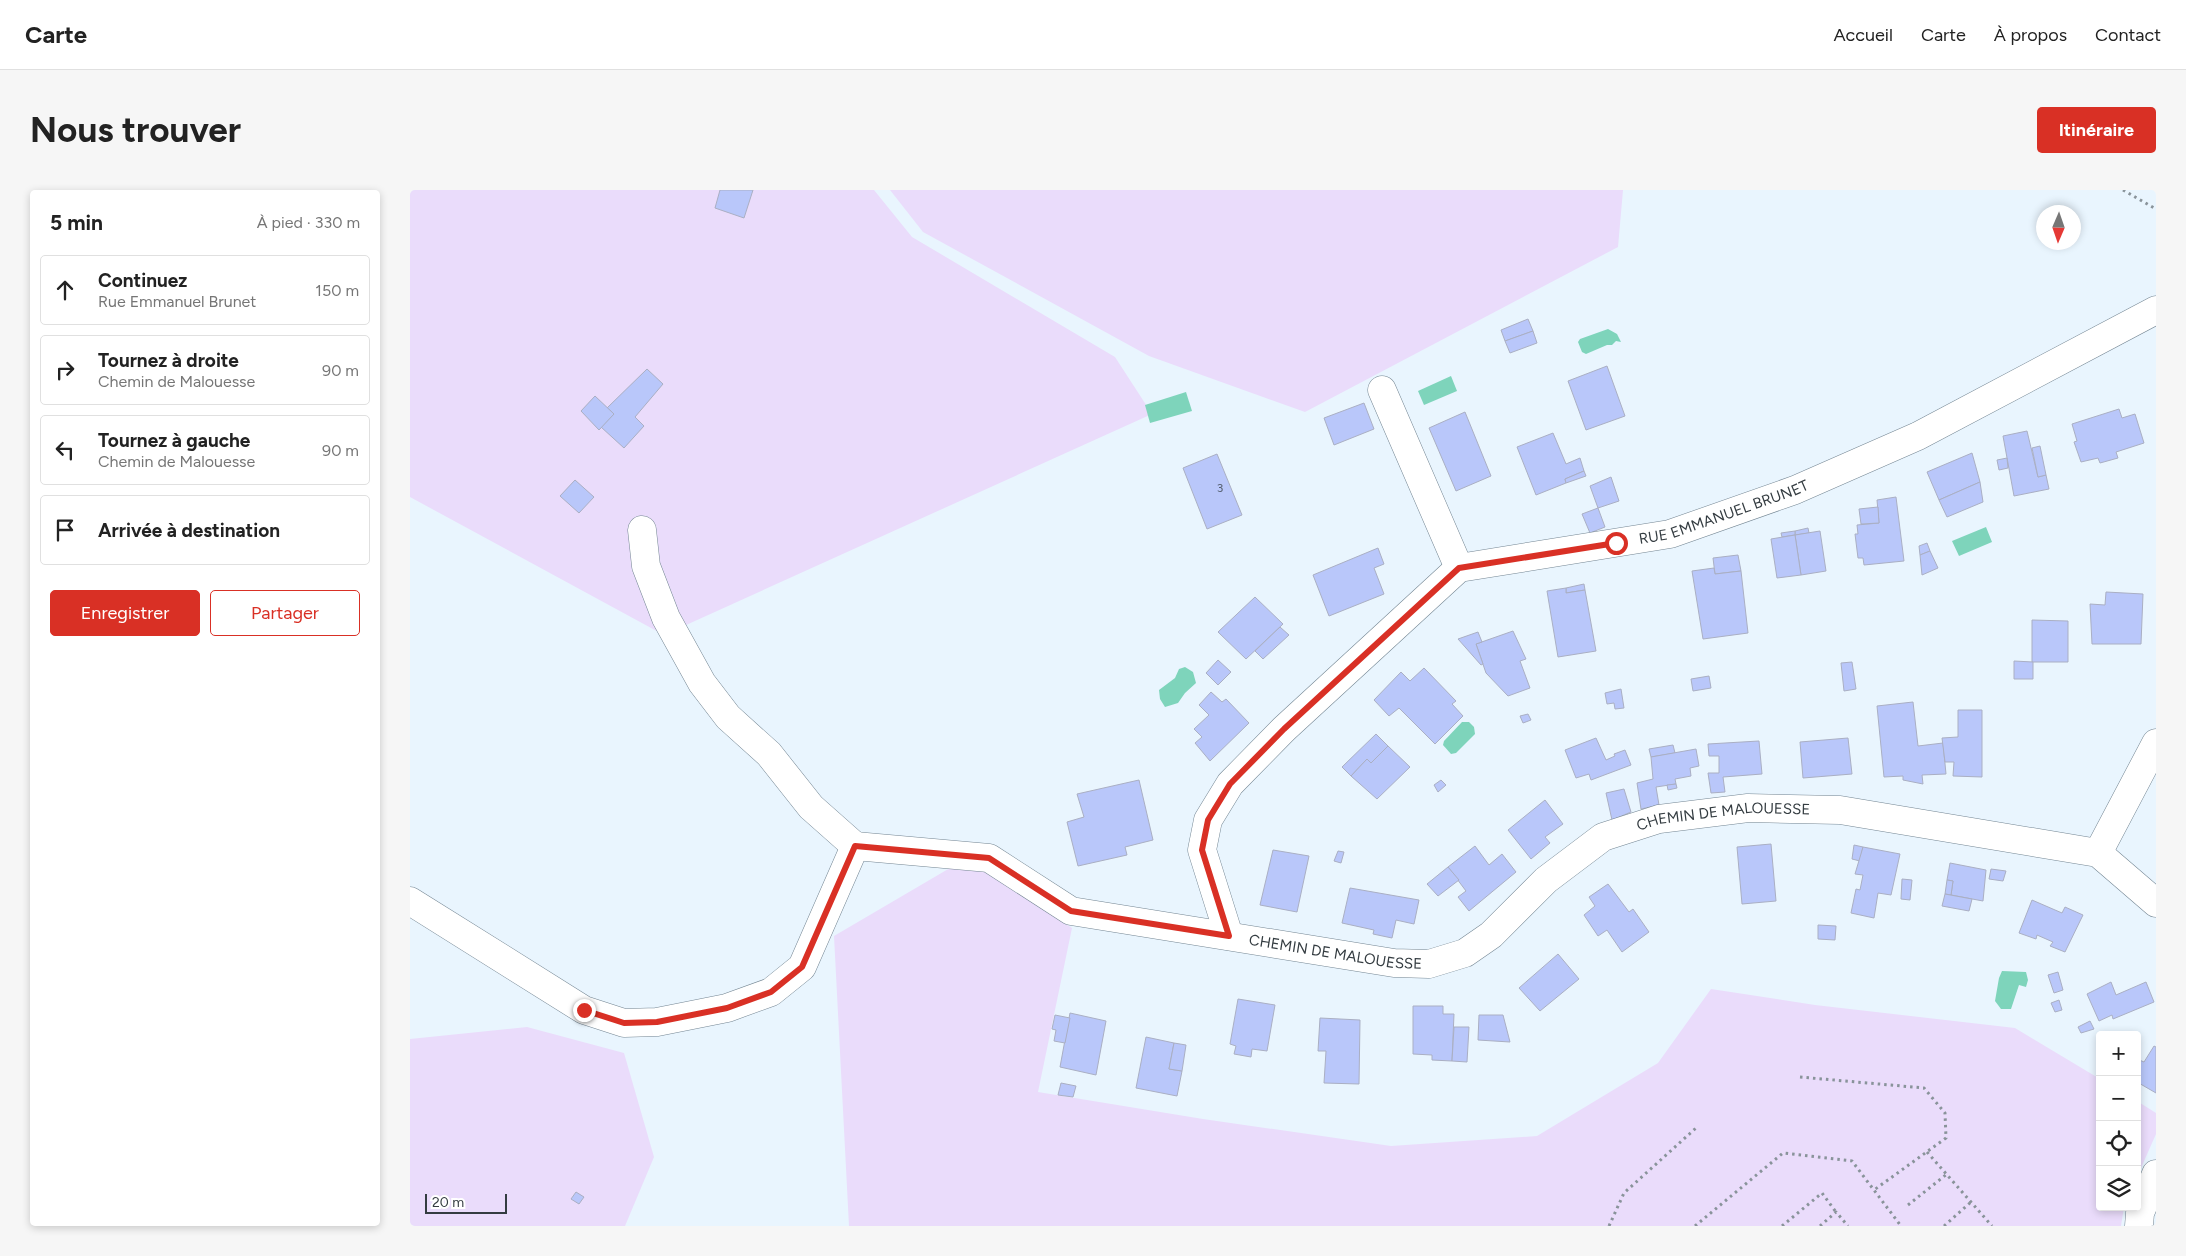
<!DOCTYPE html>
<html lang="fr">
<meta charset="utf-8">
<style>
:root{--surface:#fff;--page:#f6f6f6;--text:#222;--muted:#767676;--line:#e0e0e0;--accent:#d93025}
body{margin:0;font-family:Figtree,sans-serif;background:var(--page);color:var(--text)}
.controls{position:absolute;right:15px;bottom:15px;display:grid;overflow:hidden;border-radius:5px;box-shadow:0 2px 8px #0003}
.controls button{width:45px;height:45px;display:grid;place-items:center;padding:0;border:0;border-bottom:1px solid var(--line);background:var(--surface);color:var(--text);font:25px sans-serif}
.compass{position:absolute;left:1626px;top:15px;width:45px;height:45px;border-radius:50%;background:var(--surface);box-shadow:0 2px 8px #0003;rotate:182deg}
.scale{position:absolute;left:15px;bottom:12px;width:82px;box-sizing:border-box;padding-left:5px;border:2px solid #343c41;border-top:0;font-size:14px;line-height:18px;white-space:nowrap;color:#343c41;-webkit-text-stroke:4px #fff;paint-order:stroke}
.stop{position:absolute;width:15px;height:15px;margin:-11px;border:4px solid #d93025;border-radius:50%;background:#fff}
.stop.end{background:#d93025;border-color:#fff;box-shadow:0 1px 5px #0008}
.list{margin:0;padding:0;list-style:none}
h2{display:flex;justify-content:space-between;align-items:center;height:65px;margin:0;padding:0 20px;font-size:21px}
h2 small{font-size:16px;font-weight:400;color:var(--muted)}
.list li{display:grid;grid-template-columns:32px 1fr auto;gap:15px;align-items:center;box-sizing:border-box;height:70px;margin:0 10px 10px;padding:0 10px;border:1px solid var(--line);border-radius:5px}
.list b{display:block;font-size:19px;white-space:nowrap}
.list p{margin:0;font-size:16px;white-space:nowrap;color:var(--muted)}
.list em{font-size:16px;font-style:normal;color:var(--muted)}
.actions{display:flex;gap:10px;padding:15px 20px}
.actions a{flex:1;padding:11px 0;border:1px solid var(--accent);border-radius:5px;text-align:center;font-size:18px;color:var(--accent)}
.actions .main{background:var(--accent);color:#fff}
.icon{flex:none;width:28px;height:28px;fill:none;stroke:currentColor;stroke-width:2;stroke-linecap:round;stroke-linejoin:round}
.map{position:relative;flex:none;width:1746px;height:1036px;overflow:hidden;border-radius:5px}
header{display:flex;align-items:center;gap:30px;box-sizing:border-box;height:70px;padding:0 25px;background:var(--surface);border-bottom:1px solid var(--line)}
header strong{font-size:24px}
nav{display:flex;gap:28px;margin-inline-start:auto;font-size:18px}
.intro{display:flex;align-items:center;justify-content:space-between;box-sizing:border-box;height:120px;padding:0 30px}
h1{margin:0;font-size:35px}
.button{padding:12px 22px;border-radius:5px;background:var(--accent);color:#fff;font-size:18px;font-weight:700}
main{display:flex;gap:30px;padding:0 30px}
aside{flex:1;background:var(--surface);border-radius:5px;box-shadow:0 2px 8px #0003}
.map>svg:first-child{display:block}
</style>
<header>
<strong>Carte</strong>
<nav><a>Accueil</a><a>Carte</a><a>À propos</a><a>Contact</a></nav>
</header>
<div class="intro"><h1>Nous trouver</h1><a class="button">Itinéraire</a></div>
<main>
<aside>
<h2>5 min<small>À pied · 330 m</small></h2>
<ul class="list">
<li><svg class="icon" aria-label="ahead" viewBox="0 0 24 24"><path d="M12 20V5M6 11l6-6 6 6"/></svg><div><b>Continuez</b><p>Rue Emmanuel Brunet</p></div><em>150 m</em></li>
<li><svg class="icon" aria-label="right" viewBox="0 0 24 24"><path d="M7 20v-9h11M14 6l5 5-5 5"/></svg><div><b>Tournez à droite</b><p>Chemin de Malouesse</p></div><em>90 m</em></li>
<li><svg class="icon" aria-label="left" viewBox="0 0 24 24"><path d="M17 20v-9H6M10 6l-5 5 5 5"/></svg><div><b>Tournez à gauche</b><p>Chemin de Malouesse</p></div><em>90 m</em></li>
<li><svg class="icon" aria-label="arrive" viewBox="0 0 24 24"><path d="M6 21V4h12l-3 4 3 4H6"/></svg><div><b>Arrivée à destination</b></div></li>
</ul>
<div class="actions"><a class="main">Enregistrer</a><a>Partager</a></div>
</aside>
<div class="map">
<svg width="1746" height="1036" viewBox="0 0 1746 1036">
<rect width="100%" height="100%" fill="#e9f5fe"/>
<g fill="#eadcfb">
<polygon points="0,0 464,0 502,47 705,167 742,224 254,445 0,307"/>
<polygon points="480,0 1213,0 1208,57 895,222 739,166 513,42"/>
<polygon points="557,668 662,738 628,902 793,929 981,956 1127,946 1248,873 1301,799 1405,815 1605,838 1690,889 1690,1017 1714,1017 1711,1036 439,1036 424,746"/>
<polygon points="117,837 214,863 244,967 215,1036 0,1036 0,849"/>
<polygon points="1727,911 1746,923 1746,944 1727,987"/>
</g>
<g fill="#7ed4bb">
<polygon points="1198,139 1207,144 1211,152 1206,151 1202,155 1197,155 1176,164 1172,162 1168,152 1170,149"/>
<polygon points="1041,186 1047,201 1014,215 1008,201"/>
<polygon points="776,202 782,221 740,233 735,215"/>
<polygon points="1576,337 1582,352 1549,366 1542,351"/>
<polygon points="775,477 783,482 786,493 775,503 768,513 755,517 750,509 749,500 765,488 769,479"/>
<polygon points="1052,532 1059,532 1064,537 1065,544 1046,563 1041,564 1033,555 1034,551"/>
<polygon points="1592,781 1616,782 1618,790 1616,797 1609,795 1601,819 1591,819 1585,811 1589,788"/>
</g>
<g fill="#b9c7fa" stroke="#aaafc3">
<polygon points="310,0 343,0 334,28 305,18"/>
<polygon points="1118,129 1123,141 1095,151 1091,140"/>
<polygon points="1123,141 1127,153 1100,163 1095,151"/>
<polygon points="1197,176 1215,226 1176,240 1158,191"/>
<polygon points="237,179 253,194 225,227 234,236 214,258 191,237 204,224 197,218"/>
<polygon points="185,206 204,224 189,240 171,221"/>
<polygon points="954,213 964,239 924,255 914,228"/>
<polygon points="1709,219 1712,228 1725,224 1734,253 1706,262 1708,268 1690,273 1688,268 1671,272 1664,252 1667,251 1662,234"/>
<polygon points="1055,222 1081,286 1046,301 1019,238"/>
<polygon points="1617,241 1628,287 1636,285 1639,299 1604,306 1593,246"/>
<polygon points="1143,243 1156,274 1170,268 1174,281 1155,289 1156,293 1126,305 1107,257"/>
<polygon points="1630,256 1636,285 1628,287 1622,258"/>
<polygon points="1562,263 1570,292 1529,310 1517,282"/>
<polygon points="807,264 832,325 797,339 773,278"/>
<polygon points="1597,268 1598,278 1589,280 1587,270"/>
<polygon points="1174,281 1176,286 1156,293 1155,289"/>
<polygon points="1201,287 1209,311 1188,318 1180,296"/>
<polygon points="165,290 184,307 169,323 150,306"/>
<polygon points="1570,292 1573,312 1537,327 1529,310"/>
<polygon points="1486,307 1494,371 1454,375 1453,368 1448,368 1445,344 1448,344 1447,335 1469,333 1467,310"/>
<polygon points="1468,317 1469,333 1451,334 1449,319"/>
<polygon points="1188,318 1195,337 1180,343 1172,324"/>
<polygon points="1398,338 1399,343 1385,345 1385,341"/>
<polygon points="1385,341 1385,345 1372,347 1371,343"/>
<polygon points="1410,341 1416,381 1391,385 1385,345"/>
<polygon points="1385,345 1391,385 1367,388 1361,349"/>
<polygon points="1517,353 1520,361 1510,365 1509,356"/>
<polygon points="968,358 974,374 964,378 974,404 919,426 903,385"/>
<polygon points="1520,361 1528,378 1512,385 1510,365"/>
<polygon points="1328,365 1331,381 1305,384 1303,368"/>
<polygon points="1304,378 1305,384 1331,381 1338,443 1293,449 1282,381"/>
<polygon points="1174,394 1175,400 1156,403 1156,398"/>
<polygon points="1156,398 1156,403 1175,400 1186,461 1148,467 1137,401"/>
<polygon points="1696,402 1733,404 1731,454 1682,454 1680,414 1695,415"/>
<polygon points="845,407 873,434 836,469 808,442"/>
<polygon points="1622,430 1658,431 1658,472 1622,472"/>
<polygon points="870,437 879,445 853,469 845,461"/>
<polygon points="1103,441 1116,469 1110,471 1120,498 1098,506 1076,483 1066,454"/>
<polygon points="1068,442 1072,452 1066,454 1073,474 1071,475 1048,449"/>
<polygon points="808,470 821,482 808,495 796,483"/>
<polygon points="1604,471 1623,472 1623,489 1604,489"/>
<polygon points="1442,472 1446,499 1434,501 1431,473"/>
<polygon points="1014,478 1046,511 1042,514 1053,526 1025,554 989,518 979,526 964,510 991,482 1000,491"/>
<polygon points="1299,486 1301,498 1283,501 1281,489"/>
<polygon points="1211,499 1214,518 1205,519 1204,513 1197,514 1195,503"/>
<polygon points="801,502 812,512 816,509 839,533 800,571 785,553 792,547 784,539 799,525 789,515"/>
<polygon points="1503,512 1508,556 1533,553 1536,584 1512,585 1513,594 1493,590 1493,586 1474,587 1467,516"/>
<polygon points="1548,520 1572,520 1572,587 1543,586 1544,572 1535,572 1532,548 1548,547"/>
<polygon points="1118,524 1121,530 1113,533 1110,526"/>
<polygon points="966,544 978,556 961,573 957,569 941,586 932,577"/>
<polygon points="1186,548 1196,570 1205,566 1204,564 1215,560 1221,575 1181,590 1179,584 1166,588 1155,560"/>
<polygon points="1438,548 1442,584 1393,588 1390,552"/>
<polygon points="1349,551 1352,584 1313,587 1315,602 1301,603 1298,583 1309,583 1309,566 1299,566 1298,554"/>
<polygon points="1263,555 1265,563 1241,567 1239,559"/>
<polygon points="978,556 1000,577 967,609 941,586 957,569 961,573"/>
<polygon points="1286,559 1289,576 1280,578 1281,586 1265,589 1266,594 1246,597 1249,615 1231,619 1227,593 1243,589 1241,567"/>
<polygon points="729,590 743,650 715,657 717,665 668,676 657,632 674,627 667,604"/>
<polygon points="1031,590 1036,595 1028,602 1024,595"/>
<polygon points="1266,594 1267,598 1258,600 1257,595"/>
<polygon points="1214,599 1221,622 1202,630 1196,603"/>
<polygon points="1135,610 1153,634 1135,647 1140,653 1121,669 1098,640"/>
<polygon points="1361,654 1366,711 1332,714 1327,657"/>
<polygon points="1444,655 1453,657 1450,671 1442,669"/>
<polygon points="1065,656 1079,675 1092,664 1106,682 1059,721 1048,707 1056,701 1038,677"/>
<polygon points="1453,657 1490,664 1481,705 1468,703 1464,728 1441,723 1446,699 1450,700 1453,685 1445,684"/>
<polygon points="863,660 899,666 887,722 850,715"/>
<polygon points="928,661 934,662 931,673 924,671"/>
<polygon points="1540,673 1576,680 1573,711 1541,705 1543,691 1537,690"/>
<polygon points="1038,677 1049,690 1028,706 1017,694"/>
<polygon points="1581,679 1596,681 1593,691 1579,689"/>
<polygon points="1492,689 1502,690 1500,710 1491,709"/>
<polygon points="1537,690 1543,691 1541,705 1535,704"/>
<polygon points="1198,694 1219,722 1223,719 1239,742 1212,762 1197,740 1188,746 1174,725 1185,716 1179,707"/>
<polygon points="940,698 1009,710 1004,734 986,730 982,748 963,744 964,740 932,733"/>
<polygon points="1535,704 1562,709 1559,721 1532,716"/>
<polygon points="1622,710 1652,723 1655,717 1673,725 1655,762 1640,756 1643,752 1627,745 1626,749 1609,743"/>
<polygon points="1408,735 1426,736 1425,750 1408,749"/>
<polygon points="1148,764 1169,789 1130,821 1109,798"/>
<polygon points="1648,782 1653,800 1644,803 1638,785"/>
<polygon points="1701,792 1706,805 1736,792 1744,812 1703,829 1702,825 1689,831 1677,804"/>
<polygon points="828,809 865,815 857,861 842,859 841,867 824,864 826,856 820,854"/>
<polygon points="1649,810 1652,820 1645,822 1641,813"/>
<polygon points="1003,816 1033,816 1033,824 1044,824 1042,871 1022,870 1022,865 1003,864"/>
<polygon points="660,823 696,831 686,885 650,877"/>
<polygon points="645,825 660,828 655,853 644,851 646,840 642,839"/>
<polygon points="1069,825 1093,825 1100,852 1068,850"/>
<polygon points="910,828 950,830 949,894 914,893 916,861 908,861"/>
<polygon points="1680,831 1684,839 1671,843 1668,837"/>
<polygon points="1044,837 1059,837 1057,872 1042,871"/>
<polygon points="736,847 764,853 759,879 772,881 767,906 726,898"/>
<polygon points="764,853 776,855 772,881 759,879"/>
<polygon points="1744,856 1746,857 1746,903 1727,892 1727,869 1734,872"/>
<polygon points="651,893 666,896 663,907 648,905"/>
<polygon points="166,1002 174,1007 169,1014 161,1009"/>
</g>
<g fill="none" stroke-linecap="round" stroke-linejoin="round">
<defs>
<g id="minor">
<polyline points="972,200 1049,378"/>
<polyline points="232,340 236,376 256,428 292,493 318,527 359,564 401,617 445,656"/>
<path id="s1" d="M445 656 579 668 661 721 984 773 1019 774 1055 763 1081 745 1136 690 1193 647 1249 629 1338 618 1430 620 1688 663 1746 713"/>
<polyline points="1688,663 1746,553"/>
<polyline points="0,711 174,820 214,833 247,832 317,818 361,802 392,777 445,656"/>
<path id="s2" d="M819 746 792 660 798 630 820 594 874 539 1049 378 1260 344 1385 300 1508 246 1746 120"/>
<polyline points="1729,1036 1730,1023 1746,984"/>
</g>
</defs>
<use href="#minor" stroke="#748693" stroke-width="29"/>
<g stroke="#89939a" stroke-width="3" stroke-dasharray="2.5 4" stroke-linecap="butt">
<polyline points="1713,0 1746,19"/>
<polyline points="1390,887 1514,898 1535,923 1536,948 1464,1000"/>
<polyline points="1517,962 1582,1036"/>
<polyline points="1498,1015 1537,984"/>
<polyline points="1199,1036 1214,1003 1286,938"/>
<polyline points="1285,1036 1373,963 1442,971 1491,1036"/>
<polyline points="1372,1036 1412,1003 1426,1022"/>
<polyline points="1410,1036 1426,1022 1438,1036"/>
<polyline points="1534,1036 1561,1012"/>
</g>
<use href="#minor" stroke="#fff" stroke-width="28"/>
</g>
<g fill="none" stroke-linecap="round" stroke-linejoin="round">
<polyline stroke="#d93025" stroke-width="6" points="174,820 214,833 247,832 317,818 361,802 392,777 445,656 579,668 661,721 819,746 792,660 798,630 820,594 874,539 1049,378 1206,353"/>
</g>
<g text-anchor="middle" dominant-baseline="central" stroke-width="4" stroke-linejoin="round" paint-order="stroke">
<g font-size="12" fill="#555f6f">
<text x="810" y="298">3</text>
</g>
<g font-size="15" fill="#343c41" stroke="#fff">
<text stroke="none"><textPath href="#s2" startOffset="749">RUE EMMANUEL BRUNET</textPath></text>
<text stroke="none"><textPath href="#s1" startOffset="936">CHEMIN DE MALOUESSE</textPath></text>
<text stroke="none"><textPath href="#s1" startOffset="500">CHEMIN DE MALOUESSE</textPath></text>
</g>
</g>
</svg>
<div class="controls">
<button>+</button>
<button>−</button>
<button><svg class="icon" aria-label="locate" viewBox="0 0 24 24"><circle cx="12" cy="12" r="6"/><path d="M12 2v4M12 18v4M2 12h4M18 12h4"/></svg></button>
<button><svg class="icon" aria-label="layers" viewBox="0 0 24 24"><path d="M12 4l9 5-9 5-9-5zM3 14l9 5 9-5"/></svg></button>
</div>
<svg class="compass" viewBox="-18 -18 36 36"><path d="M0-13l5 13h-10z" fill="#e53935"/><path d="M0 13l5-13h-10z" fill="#767676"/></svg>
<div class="scale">20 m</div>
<div class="stop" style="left:1206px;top:353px"></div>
<div class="stop end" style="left:174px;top:820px"></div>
</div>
</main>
